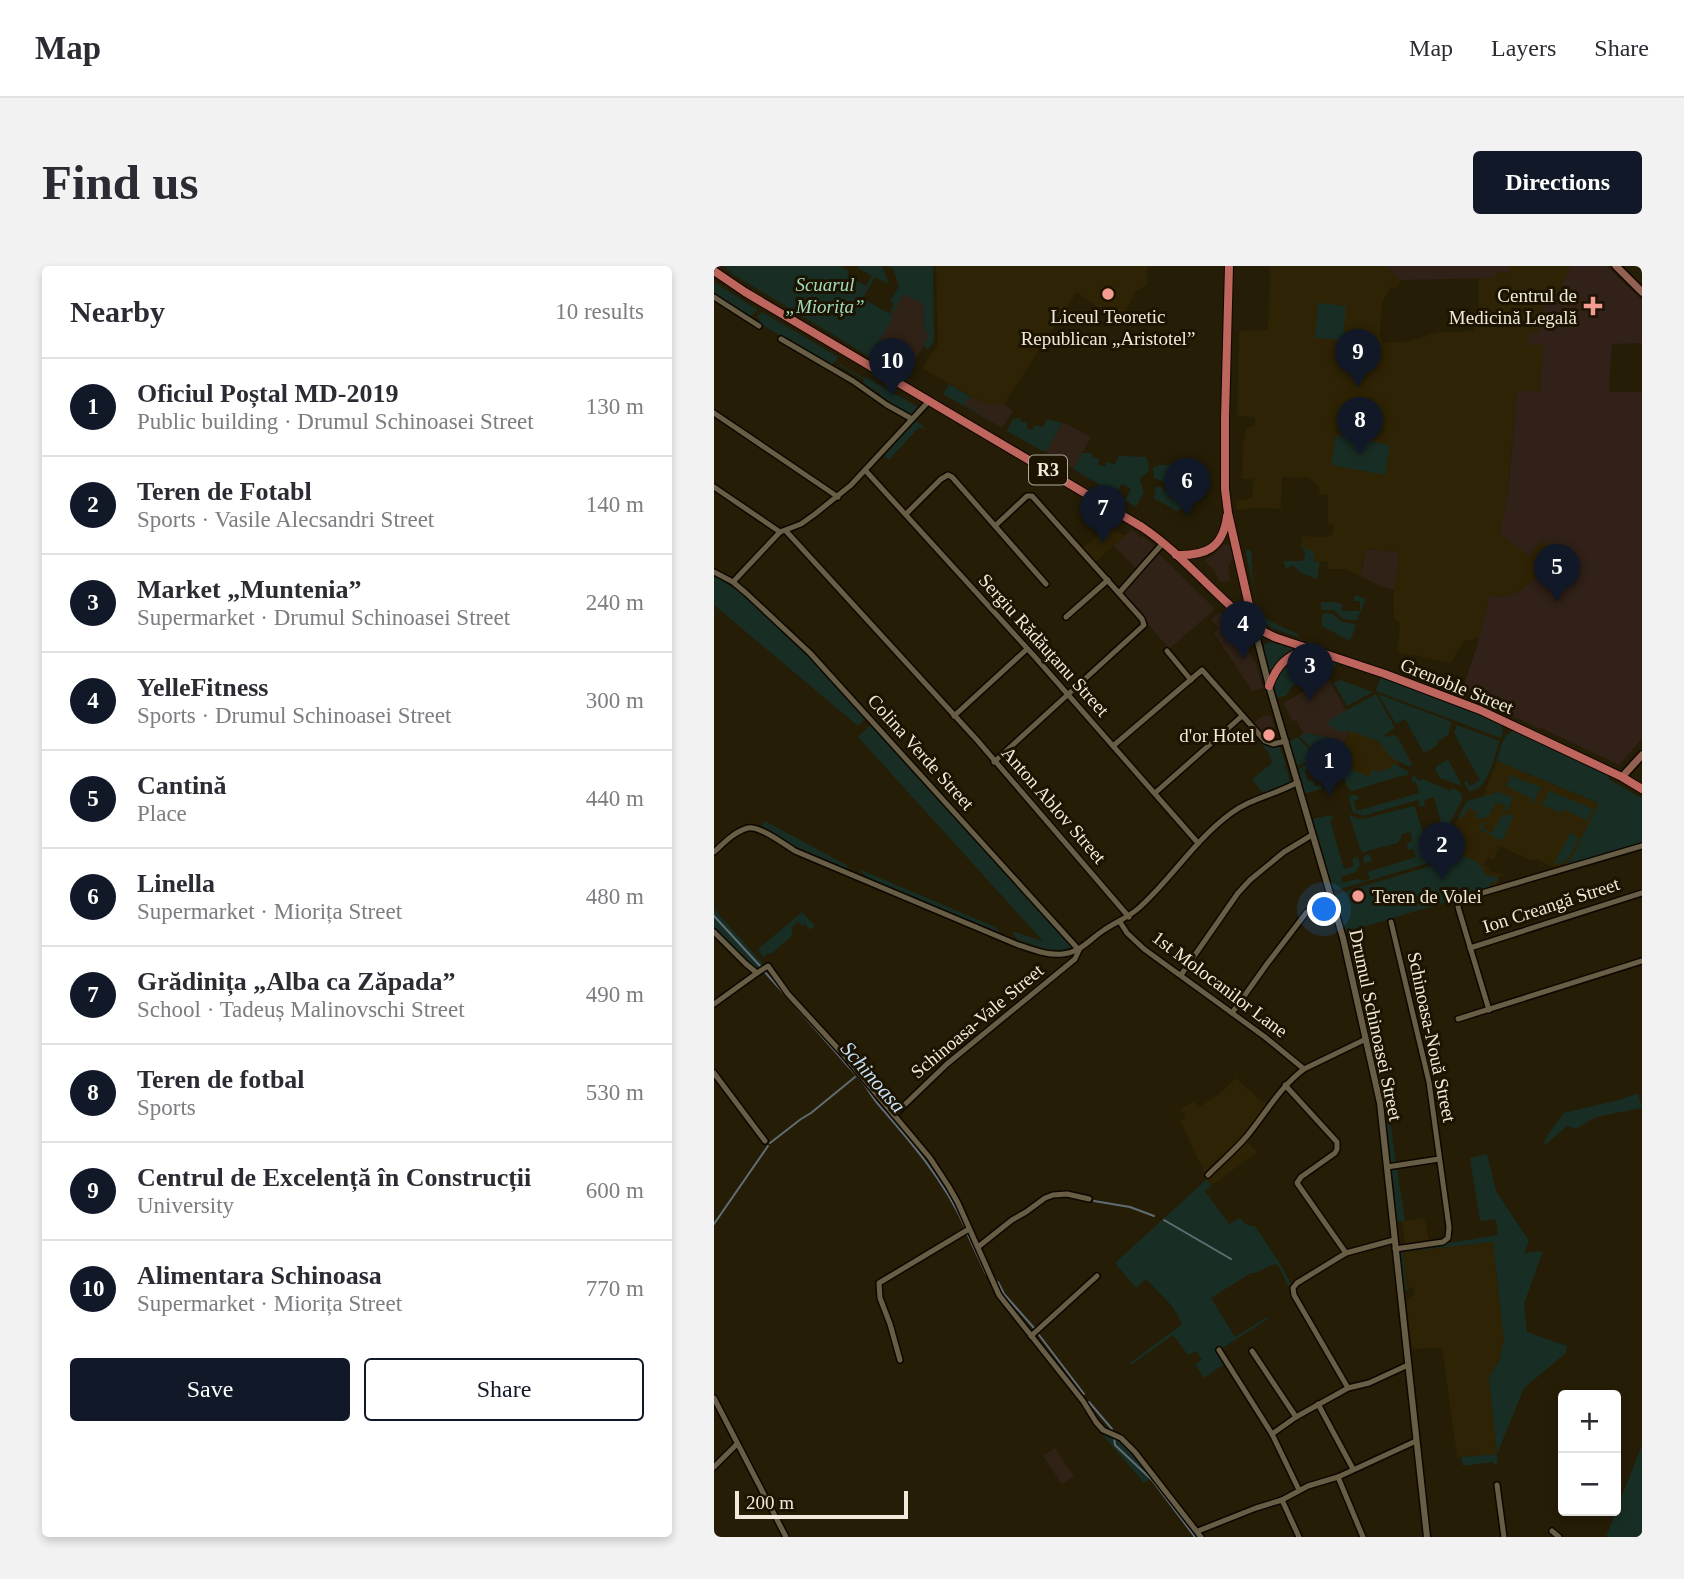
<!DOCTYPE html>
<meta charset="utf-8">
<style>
:root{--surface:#fff;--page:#f2f2f3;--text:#2b2b33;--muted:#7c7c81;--line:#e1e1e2;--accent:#111827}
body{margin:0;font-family:"Times New Roman",serif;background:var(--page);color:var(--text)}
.controls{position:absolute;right:21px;bottom:21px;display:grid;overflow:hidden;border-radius:7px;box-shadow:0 4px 10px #0003}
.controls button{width:63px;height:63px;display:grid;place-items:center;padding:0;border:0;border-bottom:2px solid var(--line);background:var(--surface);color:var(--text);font:35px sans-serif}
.scale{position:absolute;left:21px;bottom:18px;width:173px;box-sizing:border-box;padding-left:7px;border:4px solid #efeadc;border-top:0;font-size:19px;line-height:24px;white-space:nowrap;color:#efeadc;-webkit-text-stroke:5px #1c1401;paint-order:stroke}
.you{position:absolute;left:611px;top:644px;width:24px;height:24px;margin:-18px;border:5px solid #fff;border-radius:50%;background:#1a73e8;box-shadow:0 0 0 10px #1a73e833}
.badge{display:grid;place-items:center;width:46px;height:46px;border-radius:50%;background:var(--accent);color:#fff;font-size:23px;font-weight:700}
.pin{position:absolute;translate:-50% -58px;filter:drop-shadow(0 2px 4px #0008)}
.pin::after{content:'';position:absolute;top:37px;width:24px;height:21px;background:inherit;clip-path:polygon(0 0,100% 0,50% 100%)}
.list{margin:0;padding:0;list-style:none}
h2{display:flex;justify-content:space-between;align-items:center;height:91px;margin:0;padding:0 28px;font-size:30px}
h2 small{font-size:23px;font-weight:400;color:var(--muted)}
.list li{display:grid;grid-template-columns:46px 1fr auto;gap:21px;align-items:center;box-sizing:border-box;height:98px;padding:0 28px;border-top:2px solid var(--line)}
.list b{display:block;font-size:26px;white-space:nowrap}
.list p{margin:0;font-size:23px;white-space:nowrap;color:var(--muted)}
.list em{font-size:23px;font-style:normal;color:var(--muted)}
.actions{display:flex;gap:14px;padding:21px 28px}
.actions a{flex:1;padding:16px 0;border:2px solid var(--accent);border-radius:7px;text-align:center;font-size:24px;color:var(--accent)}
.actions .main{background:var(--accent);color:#fff}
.map{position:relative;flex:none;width:928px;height:1271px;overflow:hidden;border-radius:7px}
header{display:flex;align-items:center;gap:42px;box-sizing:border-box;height:98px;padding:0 35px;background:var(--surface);border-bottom:2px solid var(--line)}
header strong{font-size:33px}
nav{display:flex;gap:38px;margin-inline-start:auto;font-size:24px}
.intro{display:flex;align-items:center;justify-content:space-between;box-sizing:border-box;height:168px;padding:0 42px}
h1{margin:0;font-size:49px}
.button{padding:18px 32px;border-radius:7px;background:var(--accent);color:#fff;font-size:24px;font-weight:700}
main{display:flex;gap:42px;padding:0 42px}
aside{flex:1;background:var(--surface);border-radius:7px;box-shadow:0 4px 10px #0003}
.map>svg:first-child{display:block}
</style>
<header>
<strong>Map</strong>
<nav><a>Map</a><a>Layers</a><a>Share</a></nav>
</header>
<div class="intro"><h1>Find us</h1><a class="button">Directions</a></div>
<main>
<aside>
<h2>Nearby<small>10 results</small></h2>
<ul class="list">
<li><span class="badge">1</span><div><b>Oficiul Poștal MD-2019</b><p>Public building · Drumul Schinoasei Street</p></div><em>130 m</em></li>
<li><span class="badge">2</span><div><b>Teren de Fotabl</b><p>Sports · Vasile Alecsandri Street</p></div><em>140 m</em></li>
<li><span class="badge">3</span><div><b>Market „Muntenia”</b><p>Supermarket · Drumul Schinoasei Street</p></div><em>240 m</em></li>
<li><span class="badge">4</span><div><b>YelleFitness</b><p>Sports · Drumul Schinoasei Street</p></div><em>300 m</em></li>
<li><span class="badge">5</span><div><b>Cantină</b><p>Place</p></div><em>440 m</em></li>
<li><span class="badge">6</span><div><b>Linella</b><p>Supermarket · Miorița Street</p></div><em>480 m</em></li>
<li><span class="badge">7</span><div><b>Grădinița „Alba ca Zăpada”</b><p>School · Tadeuș Malinovschi Street</p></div><em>490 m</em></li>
<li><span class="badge">8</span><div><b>Teren de fotbal</b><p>Sports</p></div><em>530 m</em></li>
<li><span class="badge">9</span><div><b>Centrul de Excelență în Construcții</b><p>University</p></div><em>600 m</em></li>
<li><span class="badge">10</span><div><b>Alimentara Schinoasa</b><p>Supermarket · Miorița Street</p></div><em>770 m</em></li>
</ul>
<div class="actions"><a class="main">Save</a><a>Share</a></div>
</aside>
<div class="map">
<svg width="928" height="1271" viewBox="0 0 928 1271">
<rect width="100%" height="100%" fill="#251d06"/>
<g fill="#302216">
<polygon points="190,27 209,38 210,62 214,70 210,80 199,97 190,103 167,91 162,81 178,52 177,50"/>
<polygon points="256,130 271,138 290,138 299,145 288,162 250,139"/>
<polygon points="349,156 377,171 359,203 331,185 335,181"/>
<polygon points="418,263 427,272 429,270 441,280 436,288 423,304 400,280"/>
<polygon points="510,278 516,279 519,295 517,295 514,301 517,315 506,316 501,305 490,294 501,288"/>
<polygon points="651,283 685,286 683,316 681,316 680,324 668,321 646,310 650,294"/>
<polygon points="444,287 501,343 455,383 409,328"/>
<polygon points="506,346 523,366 533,381 539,395 541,395 549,422 538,425 500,367 504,363 497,353"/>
<polygon points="614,412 639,457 630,477 621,473 594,467 590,469 582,454 579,456 569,437"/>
<polygon points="549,449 550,451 553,449 558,452 563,474 557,475 552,473 538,458"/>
<polygon points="341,1182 360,1210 348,1218 329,1190"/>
</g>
<g fill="#2e2304">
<polygon points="222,0 433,0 433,20 423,24 408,50 400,54 363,26 290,138 271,138 208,102 224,78"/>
<polygon points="556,0 673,0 685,14 688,14 681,22 677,21 668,37 666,70 669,77 696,75 724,66 759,65 760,61 765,61 764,12 781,12 781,7 794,6 795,0 857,0 845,26 831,26 828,60 823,67 816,66 829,78 826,126 803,125 792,241 838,285 820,314 801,328 790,331 776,330 765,372 762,371 758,375 750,374 737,397 684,386 683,384 686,357 680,352 679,335 681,316 683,315 685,286 651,283 646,310 630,303 614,303 613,295 601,296 599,286 587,279 588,270 608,271 618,269 620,261 619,258 614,259 614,229 604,228 605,220 595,212 568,211 567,243 540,242 522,244 522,235 538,232 539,213 528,213 529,173 531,173 532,161 541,160 541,151 523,150 525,65 554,64"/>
<polygon points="395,260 411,270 381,296 369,282"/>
<polygon points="639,457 665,473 676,490 686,496 681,504 638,525 634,522 626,501 621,495 626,481 629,482"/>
<polygon points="783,495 928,555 843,603 825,594 816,594 786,580 779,594 774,591 770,599 775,601 776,606 790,608 790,610 784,612 785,620 744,631 632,666 626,627 741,593 740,590 725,594 725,592 729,591 729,589 723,590 719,573 731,569 738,575 737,566 753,535 769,530"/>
<polygon points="522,812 548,836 552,836 551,842 529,872 543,886 497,920 466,855 472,852 466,843 480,835 484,842 505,828"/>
<polygon points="711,952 715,976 691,979 688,955"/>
<polygon points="779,976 790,1074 785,1095 775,1111 783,1188 743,1191 728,1082 698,1083 692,1034 701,1028 699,1021 692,1022 689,986"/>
</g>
<g fill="#312118">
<polygon points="673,0 795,0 795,6 781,7 781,12 685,14"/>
<polygon points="857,0 893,0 928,34 928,77 898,78 895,126 928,126 928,473 905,499 827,462 826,463 747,427 761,386 776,330 790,331 801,328 820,314 838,285 827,275 815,291 786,268 794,225 803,125 826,125 829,79 814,79 815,66 823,67 828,60 830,26 845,26"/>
</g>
<g fill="#182e24">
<polygon points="9,0 126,0 135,5 133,9 152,20 158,10 144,2 145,0 168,0 175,18 161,11 149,32 175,48 180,38 176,36 185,20 179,2 172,0 219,0 220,72 219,77 214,83 210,80 214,70 210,62 209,38 190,28 177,50 179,52 162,80 171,86 167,91 175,96 171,100 20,9"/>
<polygon points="0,16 44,44 35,51 0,28"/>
<polygon points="604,37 632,40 629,74 601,72"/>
<polygon points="48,46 124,91 120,97 115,100 44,56 46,53 42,51"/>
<polygon points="126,98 151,113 152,111 204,141 196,150 187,145 186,142 166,131 167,129 149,117 150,114 125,99"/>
<polygon points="235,118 256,130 250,139 288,162 229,128"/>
<polygon points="306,152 307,156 313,156 313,163 320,163 320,159 329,161 333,153 348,157 335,181 330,186 293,165 299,153"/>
<polygon points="202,155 208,159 211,164 205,161 175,194 170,190"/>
<polygon points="622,169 676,179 671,209 617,199"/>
<path d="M368 187H378L379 192H385L384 199 392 200V196L401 198 405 190 432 191C437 200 436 207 427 211L426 214 430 226 422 241 411 234 417 223 408 218 401 228 359 203Z"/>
<polygon points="444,199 464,199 465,209 460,209 457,212 454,212 453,217 440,212 439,202"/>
<polygon points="442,221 449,221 450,226 456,226 455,232 463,234 463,230 472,232 473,227 478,227 477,238 463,245 439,232 442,225 440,222"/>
<polygon points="586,279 599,286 601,296 606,296 603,313 587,307 579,299 573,303 571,301 570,295 587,295 590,293 591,286"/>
<path d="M531 284H536L538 288C536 300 541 340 549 349 554 356 575 364 584 368V371L558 362 547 355Z"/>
<polygon points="0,308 20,323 22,322 88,383 151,453 144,460 0,339"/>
<polygon points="641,329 651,333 651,335 643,354 629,353 620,344 607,344 607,336 619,336 628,338 628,345 646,345 646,335 640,335"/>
<polygon points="610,347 619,348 628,356 641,358 642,361 636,374 634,374 608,360 608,350"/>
<polygon points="556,376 579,383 558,405 555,405 549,385 551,378"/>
<path d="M588 388H599L623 397C616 406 610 412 597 410L576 422 573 429 564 432C556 420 562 405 572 396 576 392 583 390 588 388Z"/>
<polygon points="667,411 773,452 787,459 789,464 787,472 662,425"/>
<polygon points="626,414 659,426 633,440 620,417"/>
<polygon points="662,428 681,462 670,469 671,471 680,469 684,472 698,498 696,501 676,491 664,475 640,466 624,465 615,459 614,456 617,453"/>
<polygon points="664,428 738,456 735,465 735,468 723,476 724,479 710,487 691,453 682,458"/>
<polygon points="156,459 358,681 350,684 332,683 304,674 297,665 329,675 144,471"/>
<path d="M743 459 786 475C780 491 774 525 755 525L750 516 753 515 756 520 766 514 743 473 740 466Z"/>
<path d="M800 465 895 510 894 513 928 532V578L843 603 841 602 851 598 856 595 885 537 783 495C786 484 788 468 800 465Z"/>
<polygon points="593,467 621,473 619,478 626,481 625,484 602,492 598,483 585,470"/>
<polygon points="583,471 596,484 600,492 584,500 582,500 575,477"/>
<polygon points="547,475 555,480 565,479 572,499 570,500 571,503 573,503 576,518 551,527 546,524 538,513 558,497 555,487 546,477"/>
<polygon points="733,494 735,495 748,520 726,512 721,504 723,500"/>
<polygon points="597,497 598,500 591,504 594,515 599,514 601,520 607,519 608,523 589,528 583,505 590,499"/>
<path d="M680 498 692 504 696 509 686 510 638 525 634 522 626 501 628 499 655 511 658 504C668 506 673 505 680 498Z"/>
<polygon points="795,509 827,521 819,537 817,536 818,533 792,520 796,513 794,512"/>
<polygon points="702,510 704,515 709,513 736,525 739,522 748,528 748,534 733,562 729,564 720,531 710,534 711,540 706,541 704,534 649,550 639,546 635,533 636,529 643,529 645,533 640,535 643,545 705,527 702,516 698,517 698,511"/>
<polygon points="835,525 879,543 873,555 849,543 846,547 829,539 827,541"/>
<polygon points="785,526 799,532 794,545 790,544 792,540 782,536 774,551 761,553 763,546 754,542 748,553 744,551 753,535"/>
<polygon points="699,540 701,541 718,594 725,592 725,594 623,624 617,622 598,553 618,549 619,553 616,554 630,603 640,600 638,593 644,591 646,598 642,606 627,611 628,617 643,613 650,615 656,613 649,593 650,590 655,588 658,595 651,597 654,606 702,591 699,583 694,584 693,577 698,575 696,566 687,569 687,572 684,577 649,586 646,583 635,548 644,553 649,553"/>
<polygon points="788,549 800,549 788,575 765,563 768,556 771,556 768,562 778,567"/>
<polygon points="51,555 131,598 136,604 76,578 48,560"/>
<path d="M856 567 865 572C859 583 855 599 840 598Z"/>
<polygon points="750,590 765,597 772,609 784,611 784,615 776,617 777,622 637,665 645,692 642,693 664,793 668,793 671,809 667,811 671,825 672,826 682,896 678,897 675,895 660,799 638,698 620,631 626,627"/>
<polygon points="145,603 281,661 287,667 153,612"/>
<polygon points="0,643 50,699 46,704 40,702 0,662"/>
<polygon points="88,646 101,660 96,664 91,658 88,660 84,655 77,662 79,665 77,667 79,669 57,688 53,687 50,692 44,683"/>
<path d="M924 827 928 842 882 851 862 863 853 860 830 880C830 870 844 857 849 847L905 834Z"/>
<polygon points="773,888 782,925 815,975 810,987 829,985 810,1038 813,1066 853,1080 852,1087 810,1122 783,1188 784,1199 781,1199 779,1196 749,1200 747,1191 783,1188 775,1111 785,1095 790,1074 779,976 689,986 692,1022 699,1021 691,1024 688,1022 684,987 685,985 784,969 782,953 766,955 756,892"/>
<polygon points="683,903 691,955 681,956 676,904"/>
<polygon points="493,913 497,920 491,925 515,958 526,952 533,959 541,960 565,996 577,1018 574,1020 565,1001 561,998 541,1007 537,1007 497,1032 521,1071 553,1051 554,1053 507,1083 515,1095 490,1112 481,1098 488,1094 482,1085 474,1089 459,1069 417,1099 416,1097 468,1058 458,1040 432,1013 422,1022 401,997"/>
<polygon points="379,1158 407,1174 438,1211 430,1217"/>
<polygon points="928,1179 928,1271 892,1271"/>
</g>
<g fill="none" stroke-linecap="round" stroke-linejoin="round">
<g stroke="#616d75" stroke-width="2">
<polyline points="0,650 47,701"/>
<path d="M50 705 127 792C133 800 138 804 145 812 152 819 157 830 164 838 197 876 230 914 251 961"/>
<polyline points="56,877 87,853 97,847 141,811"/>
<polyline points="380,935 416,941 440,950"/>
<polyline points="450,954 517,993"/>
<polyline points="0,958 54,880"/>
<polyline points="253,967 272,1008"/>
<polyline points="284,1016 290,1028 320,1062"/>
<polyline points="325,1069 370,1128"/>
<polyline points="375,1136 398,1163"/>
<polyline points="400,1171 401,1179 438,1214 481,1271"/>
</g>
<defs>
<g id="minor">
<polyline points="0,31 45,60"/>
<polyline points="67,73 139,115 173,139 198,153"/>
<polyline points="0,147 124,231"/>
<polyline points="151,204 321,391 484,577"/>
<polyline points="0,221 66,266"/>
<polyline points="192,248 227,213 234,209 238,211 332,318"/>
<polyline points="72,265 263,474 415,651"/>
<polyline points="0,306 19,316 32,327 96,387 365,684"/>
<polyline points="19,316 66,266 87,258 101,248 137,219 215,135"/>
<polyline points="405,327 449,277"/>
<polyline points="352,351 394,314"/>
<polyline points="453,385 477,414"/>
<polyline points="240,450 313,383"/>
<polyline points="399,480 488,404 551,475 559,478 572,475"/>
<polyline points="280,496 430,359 428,353 318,230 313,230 281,260"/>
<polyline points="441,527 528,450"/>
<path d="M0 586C9 578 21 565 34 562 46 560 70 578 81 585L302 678C317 683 333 690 349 688 367 686 376 673 390 664 403 655 414 652 426 641 458 612 481 574 516 548 537 532 561 529 584 516"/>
<polyline points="406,656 413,667 430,683 551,771 590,803"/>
<polyline points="677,656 715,816 735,961 734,972 729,976 681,983"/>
<polyline points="0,666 32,698 43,707 54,700 74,728 129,788 216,892 235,921 244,937 285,1029 369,1135 382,1156 389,1164 407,1172 421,1186 487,1271"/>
<polyline points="756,682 928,627"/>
<polyline points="467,709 524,627 536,614 570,586 598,569"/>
<polyline points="0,738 43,707"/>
<polyline points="775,744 744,641 745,636 751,632 928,580"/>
<polyline points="518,747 553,698 592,647 597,643 618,636"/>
<polyline points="744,753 928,695"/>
<polyline points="0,807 51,875"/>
<polyline points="571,819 623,876 623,883 621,887 587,911 583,917 632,987"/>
<polyline points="180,849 233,798 361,693 365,684"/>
<polyline points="673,901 725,893"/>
<path d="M494 909C507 896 521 884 533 870 552 847 565 822 590 803L652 773"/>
<polyline points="264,981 298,954 312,946 331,932 339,929 353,928 375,933"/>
<polyline points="317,1070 383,1010"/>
<polyline points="505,1084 558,1168 585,1224"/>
<polyline points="538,1085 582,1151"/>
<polyline points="186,1094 176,1058 166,1032 165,1017 255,963"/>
<polyline points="634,1122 580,1029 579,1022 583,1017 632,987 680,974"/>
<polyline points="0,1132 72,1271"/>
<polyline points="604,1138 639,1203"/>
<polyline points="558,1168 582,1151 627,1126 634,1122 655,1117 694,1099"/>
<polyline points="0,1201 23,1178"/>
<polyline points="624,1211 649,1271"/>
<polyline points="783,1219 790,1271"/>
<polyline points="568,1234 585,1271"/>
<polyline points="484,1265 542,1242 568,1234 594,1220 624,1211 702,1175"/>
<polyline points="838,1265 845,1271"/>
</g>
<polyline id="tertiary" points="540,361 555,420 629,672 666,837 713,1271"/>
<g id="secondary">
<polyline points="902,0 928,26"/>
<polyline points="908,511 928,489"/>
</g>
<g id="primary">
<polyline points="515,0 511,152 511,223 514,247 540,361"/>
<path d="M0 5 31 26 428 261C458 281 483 309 510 334 526 349 542 364 563 372L671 408 766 444 908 511 928 523"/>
<path d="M462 289C492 290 509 282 513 250"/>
<path d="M555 420C563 399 573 389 594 383"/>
</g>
</defs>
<use href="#minor" stroke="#0e0700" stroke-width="8"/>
<use href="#tertiary" stroke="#0e0700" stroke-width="9"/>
<use href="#secondary" stroke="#0e0700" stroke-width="10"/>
<use href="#primary" stroke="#0e0700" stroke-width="10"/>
<use href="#minor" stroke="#685e46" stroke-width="5"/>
<use href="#tertiary" stroke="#685e46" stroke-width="6"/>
<use href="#secondary" stroke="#936152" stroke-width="7"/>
<use href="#primary" stroke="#be655d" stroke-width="8"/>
</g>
<g fill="#f59c92" stroke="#1c1401" stroke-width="2.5">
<circle cx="394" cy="28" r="7"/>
<path d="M875.5 29.5h7v7h7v7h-7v7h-7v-7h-7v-7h7z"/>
<circle cx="555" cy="469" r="7"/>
<circle cx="644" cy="630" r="7"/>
</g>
<g text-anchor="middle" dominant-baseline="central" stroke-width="6" stroke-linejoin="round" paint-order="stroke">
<rect fill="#1c1401" stroke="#b0aa9a" stroke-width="2" x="315" y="189.5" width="38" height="29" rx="5"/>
<g font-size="18" font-weight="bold" fill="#efeadc">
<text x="334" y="204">R3</text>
</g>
<g font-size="19" font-style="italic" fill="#a2dbc1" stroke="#1c1401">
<text x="111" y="18">Scuarul<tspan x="111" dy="22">„Miorița”</tspan></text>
</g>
<g font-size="19" fill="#efeadc" stroke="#1c1401" text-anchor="end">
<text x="863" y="29">Centrul de<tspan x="863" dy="22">Medicină Legală</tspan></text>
<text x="394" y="50" text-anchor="middle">Liceul Teoretic<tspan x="394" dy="22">Republican „Aristotel”</tspan></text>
<text x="541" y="469">d'or Hotel</text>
<text x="658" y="630" text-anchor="start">Teren de Volei</text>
</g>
<g font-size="19" fill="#efeadc" stroke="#1c1401">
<text transform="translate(330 379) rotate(48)">Sergiu Rădăuțanu Street</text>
<text transform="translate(743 420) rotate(22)">Grenoble Street</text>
<text transform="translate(207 486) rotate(48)">Colina Verde Street</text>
<text transform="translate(340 539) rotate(49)">Anton Ablov Street</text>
<text transform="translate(837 639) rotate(-18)">Ion Creangă Street</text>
<text transform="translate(506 718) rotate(37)">1st Molocanilor Lane</text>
<text transform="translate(263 755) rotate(-40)">Schinoasa-Vale Street</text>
<text transform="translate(662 759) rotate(78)">Drumul Schinoasei Street</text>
<text transform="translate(718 771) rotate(78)">Schinoasa-Nouă Street</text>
</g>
<g font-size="21" font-style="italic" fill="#c7e1f8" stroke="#1c1401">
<text transform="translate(159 811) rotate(49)">Schinoasa</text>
</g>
</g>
</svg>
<div class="controls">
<button>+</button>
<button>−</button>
</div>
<div class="scale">200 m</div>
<div class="you"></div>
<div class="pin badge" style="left:615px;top:530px">1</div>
<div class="pin badge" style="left:728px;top:614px">2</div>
<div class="pin badge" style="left:596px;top:435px">3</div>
<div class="pin badge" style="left:529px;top:393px">4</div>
<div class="pin badge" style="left:843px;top:336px">5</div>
<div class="pin badge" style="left:473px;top:250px">6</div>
<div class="pin badge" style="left:389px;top:277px">7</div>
<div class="pin badge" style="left:646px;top:189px">8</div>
<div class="pin badge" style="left:644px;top:121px">9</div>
<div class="pin badge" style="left:178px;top:130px">10</div>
</div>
</main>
